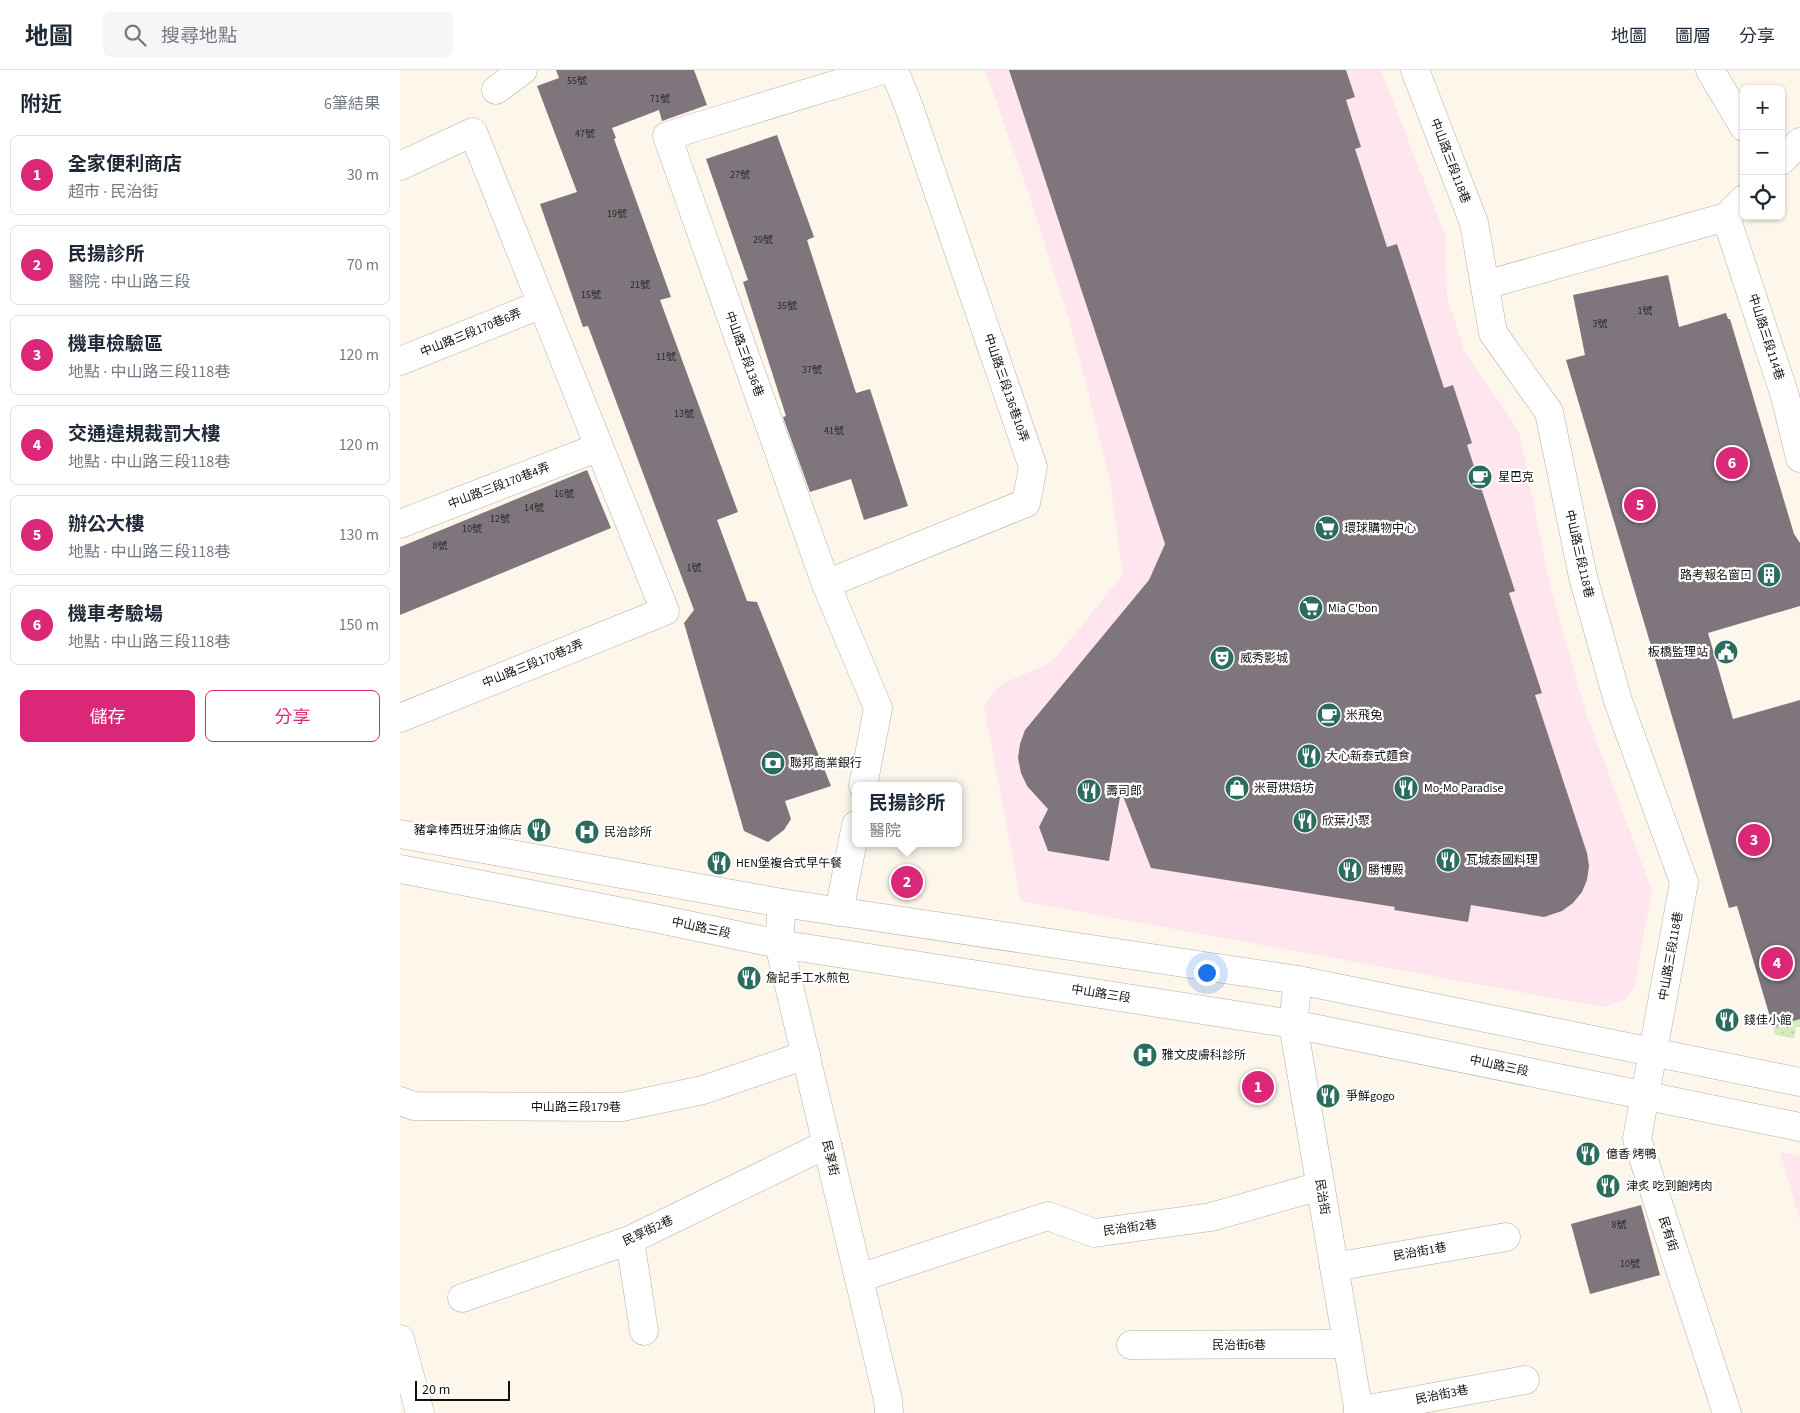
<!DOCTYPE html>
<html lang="zh-TW">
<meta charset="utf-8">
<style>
:root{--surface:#fff;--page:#f6f6f7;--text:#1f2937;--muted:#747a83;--line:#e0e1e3;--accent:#db2777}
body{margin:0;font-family:"Source Sans 3","Noto Sans TC",sans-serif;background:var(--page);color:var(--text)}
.controls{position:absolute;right:15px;top:15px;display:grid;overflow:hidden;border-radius:8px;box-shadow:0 1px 4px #0004}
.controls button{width:45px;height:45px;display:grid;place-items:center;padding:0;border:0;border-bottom:1px solid var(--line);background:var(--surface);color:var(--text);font:25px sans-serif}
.scale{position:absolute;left:15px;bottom:12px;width:95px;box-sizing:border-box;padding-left:5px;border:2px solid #12100c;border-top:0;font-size:14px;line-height:18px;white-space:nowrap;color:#12100c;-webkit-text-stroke:4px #fff;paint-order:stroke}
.you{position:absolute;left:806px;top:902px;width:18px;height:18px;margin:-12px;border:4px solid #fff;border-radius:50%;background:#1a73e8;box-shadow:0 0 0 8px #1a73e833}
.badge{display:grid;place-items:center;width:32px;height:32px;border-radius:50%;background:var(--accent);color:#fff;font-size:16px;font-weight:700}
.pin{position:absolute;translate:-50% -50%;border:2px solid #fff;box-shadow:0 1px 5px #0006}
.popup{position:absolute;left:452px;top:712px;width:110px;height:65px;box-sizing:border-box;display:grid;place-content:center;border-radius:8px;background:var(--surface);filter:drop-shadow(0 1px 4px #0005);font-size:16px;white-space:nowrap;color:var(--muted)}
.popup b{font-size:19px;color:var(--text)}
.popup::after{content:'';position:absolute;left:50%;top:100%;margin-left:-10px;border:10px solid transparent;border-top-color:var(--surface)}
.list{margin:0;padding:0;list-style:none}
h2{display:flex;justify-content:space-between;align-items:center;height:65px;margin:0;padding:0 20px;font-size:21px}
h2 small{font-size:16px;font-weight:400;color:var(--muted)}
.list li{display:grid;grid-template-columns:32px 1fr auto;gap:15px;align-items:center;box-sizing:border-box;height:80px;margin:0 10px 10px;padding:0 10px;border:1px solid var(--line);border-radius:8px}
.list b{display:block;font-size:19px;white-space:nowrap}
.list p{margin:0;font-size:16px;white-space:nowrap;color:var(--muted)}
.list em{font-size:16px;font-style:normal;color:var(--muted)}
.actions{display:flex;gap:10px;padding:15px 20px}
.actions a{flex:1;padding:11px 0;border:1px solid var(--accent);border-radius:8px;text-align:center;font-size:18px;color:var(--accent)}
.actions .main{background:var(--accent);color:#fff}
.icon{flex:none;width:28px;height:28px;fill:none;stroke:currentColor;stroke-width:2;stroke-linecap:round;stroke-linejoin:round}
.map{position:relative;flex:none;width:1400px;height:1343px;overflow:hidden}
header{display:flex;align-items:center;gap:30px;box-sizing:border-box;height:70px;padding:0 25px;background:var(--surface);border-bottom:1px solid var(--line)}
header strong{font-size:24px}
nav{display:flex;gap:28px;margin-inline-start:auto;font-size:18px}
.search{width:350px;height:45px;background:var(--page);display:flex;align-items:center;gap:12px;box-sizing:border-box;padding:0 18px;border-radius:8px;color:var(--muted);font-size:19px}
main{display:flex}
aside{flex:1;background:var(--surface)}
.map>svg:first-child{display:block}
</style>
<header>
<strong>地圖</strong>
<div class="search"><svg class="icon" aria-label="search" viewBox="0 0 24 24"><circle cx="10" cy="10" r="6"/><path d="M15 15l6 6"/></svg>搜尋地點</div>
<nav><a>地圖</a><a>圖層</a><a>分享</a></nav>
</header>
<main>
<aside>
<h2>附近<small>6筆結果</small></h2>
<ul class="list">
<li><span class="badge">1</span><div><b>全家便利商店</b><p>超市 · 民治街</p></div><em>30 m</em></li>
<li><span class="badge">2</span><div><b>民揚診所</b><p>醫院 · 中山路三段</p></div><em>70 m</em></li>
<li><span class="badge">3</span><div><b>機車檢驗區</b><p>地點 · 中山路三段118巷</p></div><em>120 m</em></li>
<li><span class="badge">4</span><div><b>交通違規裁罰大樓</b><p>地點 · 中山路三段118巷</p></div><em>120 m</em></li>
<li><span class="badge">5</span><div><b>辦公大樓</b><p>地點 · 中山路三段118巷</p></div><em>130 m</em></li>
<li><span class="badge">6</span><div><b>機車考驗場</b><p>地點 · 中山路三段118巷</p></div><em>150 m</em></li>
</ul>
<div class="actions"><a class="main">儲存</a><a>分享</a></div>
</aside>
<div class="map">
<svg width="1400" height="1343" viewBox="0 0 1400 1343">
<defs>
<pattern id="grass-dots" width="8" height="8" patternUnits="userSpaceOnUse" patternTransform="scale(1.25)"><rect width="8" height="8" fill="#d5edbc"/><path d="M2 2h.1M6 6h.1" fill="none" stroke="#b6caa0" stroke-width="1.8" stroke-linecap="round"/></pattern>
</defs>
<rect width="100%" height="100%" fill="#fcf6eb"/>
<g fill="#ffe5ed">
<polygon points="585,0 981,0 1045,165 1047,228 1065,283 1110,347 1120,366 1150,516 1186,643 1252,821 1234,918 1223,931 1203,937 621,831 584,636 600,615 652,592 723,505 710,411 685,308 668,247 628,121"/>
<polygon points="1380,1082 1400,1086 1400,1150"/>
</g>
<polygon fill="url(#grass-dots)" points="1400,949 1400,957 1396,957 1394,968 1375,965 1373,957"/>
<g fill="#7f767d">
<polygon points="156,0 294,0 307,35 262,51 259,40 212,58 216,68 214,69 271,227 260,230 338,442 317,450 347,531 357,532 431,716 385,731 391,749 384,760 368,772 344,761 284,553 294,540 188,256 183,257 140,134 177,122 137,16 159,8"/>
<polygon points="609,0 946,0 955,27 946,30 961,77 955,79 987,177 997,174 1044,318 1053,315 1072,373 1067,375 1115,521 1109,523 1142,623 1135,625 1187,783 1189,796 1187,810 1182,822 1173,833 1162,841 1144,847 1071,835 1068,852 994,840 995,837 751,798 721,721 709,791 648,781 639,757 648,739 627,716 621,703 618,688 620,674 625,660 749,510 765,474"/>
<polygon points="377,65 414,167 407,170 456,323 470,319 508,436 464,450 451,409 410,422 383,347 386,346 343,212 348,210 306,89"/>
<polygon points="1268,205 1279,257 1326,243 1328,249 1330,249 1394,464 1400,473 1400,536 1308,563 1333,649 1400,630 1400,949 1373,957 1337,836 1329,838 1166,290 1185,285 1173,225"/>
<polygon points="187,400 211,458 0,545 0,477"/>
<polygon points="1241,1135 1260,1205 1190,1224 1171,1154"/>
</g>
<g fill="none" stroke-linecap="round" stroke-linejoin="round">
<defs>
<g id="minor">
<polyline points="1015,0 1074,153 1093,263 1149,342 1183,507 1218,631 1284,812 1237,1069 1327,1343"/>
<polyline points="1310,0 1344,57"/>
<polyline points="96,20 123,0"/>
<polyline points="1381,91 1400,72"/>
<polyline points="0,96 73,62 265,541 0,648"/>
<polyline points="1326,147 1385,326 1400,388"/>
<polyline points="1085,215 1326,147 1344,129"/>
<polyline points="0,291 142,234"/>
<polyline points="0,454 199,377"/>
<polyline points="426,514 626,433 633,397 509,37 494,0"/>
<polyline points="463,716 478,638 426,514 267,66 483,0"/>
<polyline points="382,833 379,874 488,1330 489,1343"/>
<polyline points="439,842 456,755"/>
<polyline points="898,910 893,954 959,1343"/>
<polyline points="0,1031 14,1036 222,1037 303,1020 406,985"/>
<polyline points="230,1170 244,1261"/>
<polyline points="934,1197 1106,1167"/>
<polyline points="459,1208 648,1146 694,1163 811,1147 920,1116"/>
<polyline points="62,1228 230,1170 427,1074"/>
<polyline points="0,1269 20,1343"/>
<polyline points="731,1275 947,1274"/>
<polyline points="958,1341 1125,1310"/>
</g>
<g id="major">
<polyline points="0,764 382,833 898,910 1400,1012"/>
<polyline points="0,799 259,849 379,874 893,954 1400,1057"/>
</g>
</defs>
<use href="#minor" stroke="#b5afa5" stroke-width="29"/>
<use href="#major" stroke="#b5afa5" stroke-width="29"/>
<use href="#minor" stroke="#fff" stroke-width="28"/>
<use href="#major" stroke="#fff" stroke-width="28"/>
</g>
<defs>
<symbol id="cafe-disc" viewBox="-11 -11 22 22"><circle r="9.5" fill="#2b6d5d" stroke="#fff"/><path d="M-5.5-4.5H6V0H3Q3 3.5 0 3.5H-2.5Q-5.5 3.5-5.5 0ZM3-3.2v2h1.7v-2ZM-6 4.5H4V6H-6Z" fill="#fff"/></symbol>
<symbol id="supermarket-disc" viewBox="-11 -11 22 22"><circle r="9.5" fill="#2b6d5d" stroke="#fff"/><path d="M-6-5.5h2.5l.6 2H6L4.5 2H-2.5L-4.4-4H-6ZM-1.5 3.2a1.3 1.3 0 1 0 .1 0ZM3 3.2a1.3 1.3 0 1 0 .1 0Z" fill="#fff"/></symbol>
<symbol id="building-disc" viewBox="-11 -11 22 22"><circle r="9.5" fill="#2b6d5d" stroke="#fff"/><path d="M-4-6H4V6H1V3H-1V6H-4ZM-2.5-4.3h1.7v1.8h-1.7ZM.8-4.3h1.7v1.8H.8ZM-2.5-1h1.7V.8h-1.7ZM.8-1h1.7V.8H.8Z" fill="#fff"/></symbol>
<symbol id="civic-disc" viewBox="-11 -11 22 22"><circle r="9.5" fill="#2b6d5d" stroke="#fff"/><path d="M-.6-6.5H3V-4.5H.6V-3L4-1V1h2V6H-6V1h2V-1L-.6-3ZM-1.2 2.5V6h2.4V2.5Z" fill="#fff"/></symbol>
<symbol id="theatre-disc" viewBox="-11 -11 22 22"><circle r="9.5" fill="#2b6d5d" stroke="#fff"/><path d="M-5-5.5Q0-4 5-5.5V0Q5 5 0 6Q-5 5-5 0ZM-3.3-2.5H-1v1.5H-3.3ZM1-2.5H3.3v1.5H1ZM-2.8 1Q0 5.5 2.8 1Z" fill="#fff"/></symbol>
<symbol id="restaurant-disc" viewBox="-11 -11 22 22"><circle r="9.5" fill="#2b6d5d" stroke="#fff"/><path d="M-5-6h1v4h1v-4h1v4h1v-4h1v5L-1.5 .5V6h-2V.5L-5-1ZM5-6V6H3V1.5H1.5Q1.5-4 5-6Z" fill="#fff"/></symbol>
<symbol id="bank-disc" viewBox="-11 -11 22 22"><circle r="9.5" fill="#2b6d5d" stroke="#fff"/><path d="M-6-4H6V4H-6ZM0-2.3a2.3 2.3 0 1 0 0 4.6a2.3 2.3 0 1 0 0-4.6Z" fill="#fff"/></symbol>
<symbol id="shop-disc" viewBox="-11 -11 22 22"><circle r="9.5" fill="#2b6d5d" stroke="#fff"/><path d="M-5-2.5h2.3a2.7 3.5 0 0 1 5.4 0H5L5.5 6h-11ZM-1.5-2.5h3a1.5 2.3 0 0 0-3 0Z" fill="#fff"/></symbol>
<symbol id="hospital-disc" viewBox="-11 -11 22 22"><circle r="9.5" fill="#2b6d5d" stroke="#fff"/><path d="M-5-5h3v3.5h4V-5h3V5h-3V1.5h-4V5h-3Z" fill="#fff"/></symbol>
</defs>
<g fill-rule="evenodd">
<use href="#cafe-disc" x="1066" y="393" width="28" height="28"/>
<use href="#supermarket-disc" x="913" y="444" width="28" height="28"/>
<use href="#building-disc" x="1355" y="491" width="28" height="28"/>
<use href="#supermarket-disc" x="897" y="524" width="28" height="28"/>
<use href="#civic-disc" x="1312" y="568" width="28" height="28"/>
<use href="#theatre-disc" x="808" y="574" width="28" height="28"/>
<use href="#cafe-disc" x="915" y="631" width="28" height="28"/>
<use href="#restaurant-disc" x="895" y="672" width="28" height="28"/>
<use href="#bank-disc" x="359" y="679" width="28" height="28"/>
<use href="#shop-disc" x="823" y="704" width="28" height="28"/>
<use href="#restaurant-disc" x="992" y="704" width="28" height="28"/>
<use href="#restaurant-disc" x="675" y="707" width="28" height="28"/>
<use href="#restaurant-disc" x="891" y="737" width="28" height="28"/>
<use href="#restaurant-disc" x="125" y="746" width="28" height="28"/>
<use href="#hospital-disc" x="173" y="748" width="28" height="28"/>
<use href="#restaurant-disc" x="1034" y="776" width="28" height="28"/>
<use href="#restaurant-disc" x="305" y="779" width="28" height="28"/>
<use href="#restaurant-disc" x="936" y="786" width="28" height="28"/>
<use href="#restaurant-disc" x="335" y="894" width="28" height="28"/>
<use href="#restaurant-disc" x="1313" y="936" width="28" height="28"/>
<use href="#hospital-disc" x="731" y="971" width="28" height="28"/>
<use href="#restaurant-disc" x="914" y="1012" width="28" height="28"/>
<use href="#restaurant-disc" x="1174" y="1070" width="28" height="28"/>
<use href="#restaurant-disc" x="1194" y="1102" width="28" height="28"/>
</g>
<g text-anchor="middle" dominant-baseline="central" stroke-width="4.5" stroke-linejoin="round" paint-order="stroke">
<g font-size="10" fill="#2d2a28">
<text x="177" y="11">55號</text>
<text x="260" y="29">71號</text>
<text x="185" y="64">47號</text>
<text x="340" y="105">27號</text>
<text x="217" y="144">19號</text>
<text x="363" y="170">29號</text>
<text x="240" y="215">21號</text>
<text x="191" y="225">15號</text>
<text x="387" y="236">35號</text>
<text x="1245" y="241">1號</text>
<text x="1200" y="254">3號</text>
<text x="266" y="287">11號</text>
<text x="412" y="300">37號</text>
<text x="284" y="344">13號</text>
<text x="434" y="361">41號</text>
<text x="164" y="424">16號</text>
<text x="134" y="438">14號</text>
<text x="100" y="449">12號</text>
<text x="72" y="459">10號</text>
<text x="40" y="476">8號</text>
<text x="294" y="498">1號</text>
<text x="1219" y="1155">8號</text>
<text x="1230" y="1194">10號</text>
</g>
<g font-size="12" fill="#12100c" stroke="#fff">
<text transform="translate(1050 91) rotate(69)">中山路三段118巷</text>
<text transform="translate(71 263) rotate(-22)">中山路三段170巷6弄</text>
<text transform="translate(1366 267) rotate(72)">中山路三段114巷</text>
<text transform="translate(344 284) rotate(70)">中山路三段136巷</text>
<text transform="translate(606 318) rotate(71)">中山路三段136巷10弄</text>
<text transform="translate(99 416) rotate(-21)">中山路三段170巷4弄</text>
<text transform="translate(1179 484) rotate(77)">中山路三段118巷</text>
<text transform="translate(133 594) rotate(-22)">中山路三段170巷2弄</text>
<text transform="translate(301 858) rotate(12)">中山路三段</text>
<text transform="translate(1271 886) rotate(-80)">中山路三段118巷</text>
<text transform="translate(701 924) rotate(9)">中山路三段</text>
<text transform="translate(1099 996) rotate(12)">中山路三段</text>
<text x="176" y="1037">中山路三段179巷</text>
<text transform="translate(430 1088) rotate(77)">民享街</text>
<text transform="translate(922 1127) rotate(81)">民治街</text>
<text transform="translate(730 1158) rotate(-8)">民治街2巷</text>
<text transform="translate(248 1161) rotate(-25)">民享街2巷</text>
<text transform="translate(1268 1164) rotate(72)">民有街</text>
<text transform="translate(1020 1182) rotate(-10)">民治街1巷</text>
<text x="839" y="1275">民治街6巷</text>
<text transform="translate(1042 1325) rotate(-11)">民治街3巷</text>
</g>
<g font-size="12" fill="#12100c" stroke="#fff" text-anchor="start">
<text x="1098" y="407">星巴克</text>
<text x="944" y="458">環球購物中心</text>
<text x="1352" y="505" text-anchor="end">路考報名窗口</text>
<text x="928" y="538">Mia C'bon</text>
<text x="1308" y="582" text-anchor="end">板橋監理站</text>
<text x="840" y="588">威秀影城</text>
<text x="946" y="645">米飛兔</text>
<text x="926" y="686">大心新泰式麵食</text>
<text x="390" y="693">聯邦商業銀行</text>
<text x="854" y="718">米哥烘焙坊</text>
<text x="1024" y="718">Mo-Mo Paradise</text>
<text x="706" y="721">壽司郎</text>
<text x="922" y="751">欣葉小聚</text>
<text x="122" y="760" text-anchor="end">豬拿棒西班牙油條店</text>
<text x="204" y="762">民治診所</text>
<text x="1066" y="790">瓦城泰國料理</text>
<text x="336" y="793">HEN堡複合式早午餐</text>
<text x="968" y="800">勝博殿</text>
<text x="366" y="908">詹記手工水煎包</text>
<text x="1344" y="950">錢佳小館</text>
<text x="762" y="985">雅文皮膚科診所</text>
<text x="946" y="1026">爭鮮gogo</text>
<text x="1206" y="1084">億香 烤鴨</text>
<text x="1226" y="1116">津炙 吃到飽烤肉</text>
</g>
</g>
</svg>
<div class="controls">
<button>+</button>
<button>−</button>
<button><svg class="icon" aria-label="locate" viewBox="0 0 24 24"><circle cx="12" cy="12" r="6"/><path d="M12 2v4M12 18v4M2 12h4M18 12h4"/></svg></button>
</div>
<div class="scale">20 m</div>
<div class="you"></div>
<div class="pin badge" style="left:858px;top:1017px">1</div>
<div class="pin badge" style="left:507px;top:812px">2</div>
<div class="popup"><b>民揚診所</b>醫院</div>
<div class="pin badge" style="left:1354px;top:770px">3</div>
<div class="pin badge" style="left:1377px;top:893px">4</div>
<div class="pin badge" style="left:1240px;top:435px">5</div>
<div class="pin badge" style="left:1332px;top:393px">6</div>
</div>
</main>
